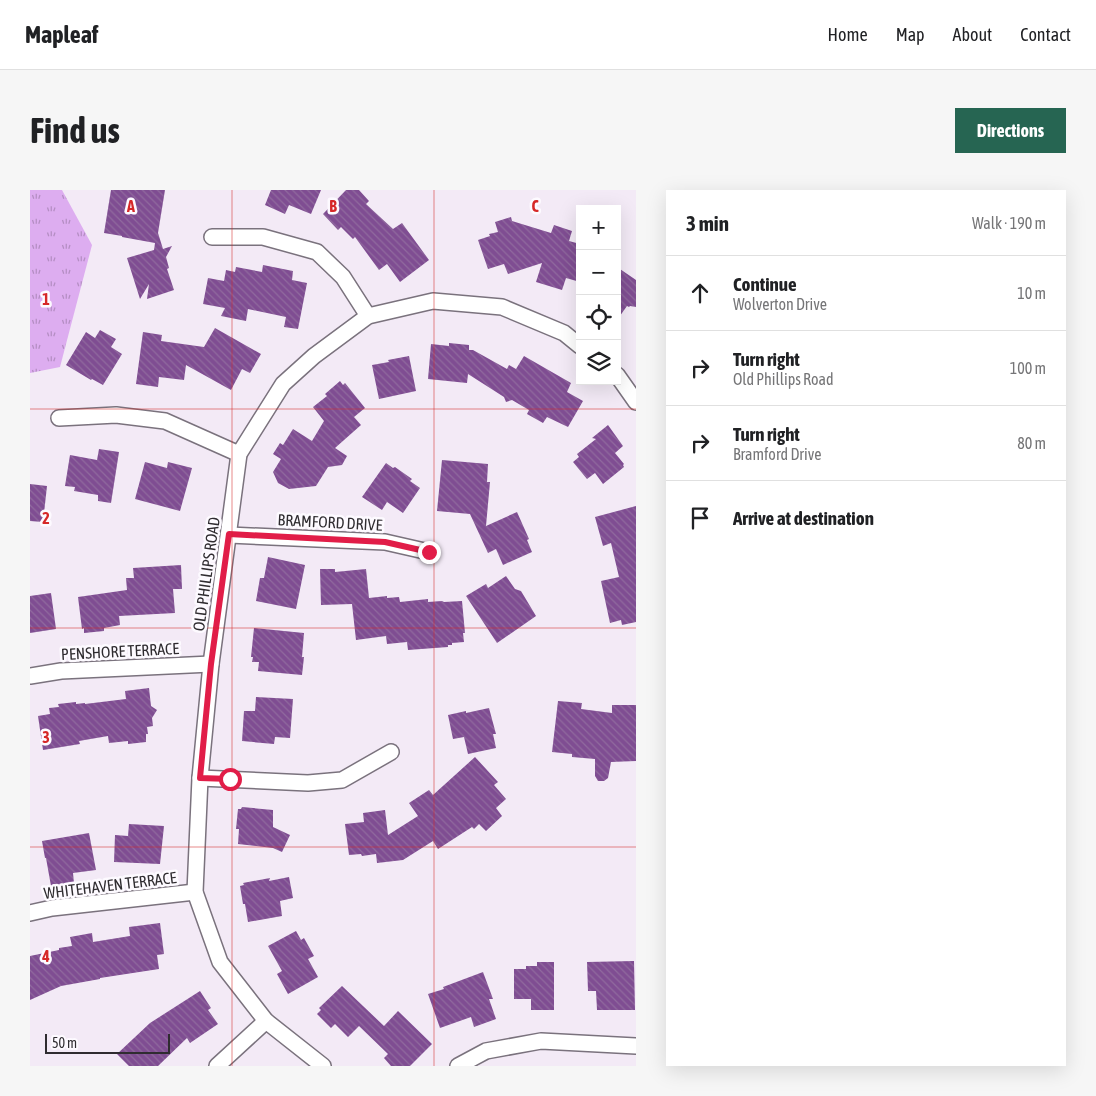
<!DOCTYPE html>
<meta charset="utf-8">
<style>
:root{--surface:#fff;--page:#f6f6f6;--text:#202124;--muted:#757577;--line:#e0e0e0;--accent:#266552}
body{margin:0;font-family:"Asap Condensed",sans-serif;background:var(--page);color:var(--text)}
.controls{position:absolute;right:15px;top:15px;display:grid;overflow:hidden;border-radius:0px;box-shadow:0 5px 20px #0002}
.controls button{width:45px;height:45px;display:grid;place-items:center;padding:0;border:0;border-bottom:1px solid var(--line);background:var(--surface);color:var(--text);font:25px sans-serif}
.scale{position:absolute;left:15px;bottom:12px;width:125px;box-sizing:border-box;padding-left:5px;border:2px solid #2f2c30;border-top:0;font-size:14px;line-height:18px;white-space:nowrap;color:#2f2c30;-webkit-text-stroke:4px #fdfaff;paint-order:stroke}
.stop{position:absolute;width:15px;height:15px;margin:-11px;border:4px solid #e11d48;border-radius:50%;background:#fff}
.stop.end{background:#e11d48;border-color:#fff;box-shadow:0 1px 5px #0008}
.list{margin:0;padding:0;list-style:none}
h2{display:flex;justify-content:space-between;align-items:center;height:65px;margin:0;padding:0 20px;font-size:21px}
h2 small{font-size:16px;font-weight:400;color:var(--muted)}
.list li{display:grid;grid-template-columns:32px 1fr auto;gap:15px;align-items:center;box-sizing:border-box;height:75px;padding:0 20px;border-top:1px solid var(--line)}
.list b{display:block;font-size:19px;white-space:nowrap}
.list p{margin:0;font-size:16px;white-space:nowrap;color:var(--muted)}
.list em{font-size:16px;font-style:normal;color:var(--muted)}
.icon{flex:none;width:28px;height:28px;fill:none;stroke:currentColor;stroke-width:2;stroke-linecap:round;stroke-linejoin:round}
.map{position:relative;flex:none;width:606px;height:876px;overflow:hidden;border-radius:0px}
header{display:flex;align-items:center;gap:30px;box-sizing:border-box;height:70px;padding:0 25px;background:var(--surface);border-bottom:1px solid var(--line)}
header strong{font-size:24px}
nav{display:flex;gap:28px;margin-inline-start:auto;font-size:18px}
.intro{display:flex;align-items:center;justify-content:space-between;box-sizing:border-box;height:120px;padding:0 30px}
h1{margin:0;font-size:35px}
.button{padding:12px 22px;border-radius:0px;background:var(--accent);color:#fff;font-size:18px;font-weight:700}
main{display:flex;gap:30px;padding:0 30px}
aside{flex:1;background:var(--surface);border-radius:0px;box-shadow:0 5px 20px #0002}
.map>svg:first-child{display:block}
</style>
<header>
<strong>Mapleaf</strong>
<nav><a>Home</a><a>Map</a><a>About</a><a>Contact</a></nav>
</header>
<div class="intro"><h1>Find us</h1><a class="button">Directions</a></div>
<main>
<div class="map">
<svg width="606" height="876" viewBox="0 0 606 876">
<defs>
<pattern id="grass-tufts" width="24" height="20" patternUnits="userSpaceOnUse" patternTransform="scale(1.25)"><rect width="24" height="20" fill="#ddadf0"/><path d="M3 7l-1-3M5 7V3M7 7l1-3M15 17l-1-3M17 17v-4M19 17l1-3" fill="none" stroke="#b48dc3"/></pattern>
<pattern id="building-back-hatch" width="6" height="6" patternUnits="userSpaceOnUse" patternTransform="scale(1.25)"><rect width="6" height="6" fill="#7f4d92"/><path d="M-1 5l2 2M0 0l6 6M5-1l2 2" fill="none" stroke="#906a9e"/></pattern>
</defs>
<rect width="100%" height="100%" fill="#f3eaf6"/>
<polygon fill="url(#grass-tufts)" points="0,0 32,0 62,55 30,177 0,183"/>
<g fill="url(#building-back-hatch)">
<polygon points="81,0 135,0 128,43 133,59 142,56 136,67 139,78 137,79 144,100 117,109 119,94 110,109 97,68 124,60 125,53 92,47 92,46 74,43"/>
<polygon points="241,0 291,0 281,24 259,15 255,24 235,15"/>
<polygon points="316,0 329,0 339,11 336,14 363,39 372,33 399,70 370,92 357,74 349,80 325,47 323,49 311,37 308,40 293,24"/>
<polygon points="481,27 482,31 521,43 524,35 542,41 539,51 550,54 550,92 536,88 532,100 506,92 512,73 478,84 474,74 458,79 448,50 460,46 459,44 468,42 465,32"/>
<polygon points="233,75 263,81 262,90 277,93 268,139 254,137 256,127 218,119 216,131 191,126 195,118 173,114 178,88 194,91 196,80 205,82 206,77 232,82"/>
<polygon points="587,77 606,90 606,117 600,116 599,117 597,116 587,130"/>
<polygon points="185,138 231,164 220,183 212,179 201,200 156,175 154,190 129,187 128,197 106,194 113,142 132,145 131,151 174,157"/>
<polygon points="70,140 86,149 81,157 92,164 73,195 62,189 61,190 36,175 56,142 65,148"/>
<polygon points="419,153 439,155 439,160 443,160 477,179 479,175 486,179 494,166 541,193 537,202 553,211 538,237 517,227 513,233 497,224 499,220 482,210 476,212 474,207 438,184 437,193 398,189 401,154 419,156"/>
<polygon points="379,166 386,201 349,209 342,175 359,172 358,170"/>
<polygon points="310,191 313,195 315,193 335,218 324,227 331,235 305,258 317,266 312,275 298,277 286,296 259,299 248,293 243,282 251,269 243,264 250,253 253,255 263,239 282,251 294,231 283,217 297,206 295,204"/>
<polygon points="578,235 593,256 585,263 594,274 593,275 594,277 573,294 565,283 557,289 543,272 549,267 547,264 566,249 562,248"/>
<polygon points="69,259 89,262 81,313 68,311 68,305 44,301 45,297 35,296 40,265 67,270"/>
<polygon points="412,270 458,274 457,292 460,292 456,336 487,322 499,349 497,350 502,362 473,375 466,359 458,363 440,324 407,321"/>
<polygon points="115,272 137,278 138,272 162,278 150,321 105,309"/>
<polygon points="356,273 363,278 365,277 382,289 380,291 390,298 373,323 357,312 352,320 332,307"/>
<polygon points="0,294 17,296 13,332 0,331"/>
<polygon points="606,316 606,432 592,435 591,430 580,433 571,391 589,387 581,353 573,356 565,327"/>
<polygon points="238,367 275,375 266,419 226,411 230,388 234,388"/>
<polygon points="151,375 152,399 143,399 145,423 89,426 90,435 74,438 74,441 54,443 54,438 52,439 48,407 97,400 96,388 104,388 103,378"/>
<polygon points="290,379 305,379 305,382 336,379 339,408 357,406 357,408 369,407 370,412 398,409 398,412 412,411 414,412 432,411 435,443 433,443 434,452 422,453 422,455 418,455 418,457 378,460 377,452 357,454 356,446 326,450 322,414 291,415"/>
<polygon points="476,386 485,399 491,401 506,426 467,453 436,406 456,394 458,398"/>
<polygon points="21,403 26,439 0,443 0,406"/>
<polygon points="224,438 274,443 272,467 274,467 272,485 228,481 229,472 222,472 223,467 221,467"/>
<polygon points="119,498 121,516 127,520 122,528 123,536 117,537 118,544 116,544 116,552 98,554 98,551 79,553 78,546 49,551 50,554 13,560 8,526 20,524 19,518 29,517 28,514 46,512 46,514 55,513 55,514 96,509 95,501"/>
<polygon points="226,507 263,509 260,548 245,547 244,554 212,551 214,521 225,521"/>
<polygon points="528,511 552,513 551,519 582,523 582,515 606,515 606,571 581,572 578,588 574,591 568,591 565,586 565,569 542,567 542,564 522,562"/>
<polygon points="459,518 466,544 463,544 466,558 438,564 434,547 423,549 418,525 436,521 436,523"/>
<polygon points="445,567 468,592 464,595 476,609 466,618 472,626 456,641 449,634 444,639 442,637 408,659 403,651 373,670 347,673 346,664 332,666 331,664 319,665 315,634 334,632 333,623 355,620 358,645 388,626 379,613 399,600 403,605"/>
<polygon points="212,617 243,620 243,637 260,645 252,662 243,658 208,654 209,639 206,639 208,619 211,619"/>
<polygon points="99,634 134,636 130,674 84,672 85,645 98,646"/>
<polygon points="59,643 66,680 43,683 44,693 21,696 16,668 15,668 12,651"/>
<polygon points="259,687 263,708 250,711 252,726 218,732 215,714 213,714 210,696 214,695 213,693 240,688 239,691"/>
<polygon points="130,733 134,764 127,765 129,779 70,788 70,789 31,796 0,810 0,766 29,760 29,758 42,756 40,747 62,743 63,752 100,746 99,737"/>
<polygon points="266,741 271,750 274,748 284,766 278,769 288,787 258,804 247,784 252,781 238,756"/>
<polygon points="604,771 605,820 567,820 566,801 558,801 557,772"/>
<polygon points="507,772 524,772 524,820 501,820 501,809 484,809 484,779 496,779 496,776 507,776"/>
<polygon points="453,782 463,809 459,809 466,829 444,837 441,827 410,838 398,804 414,799 413,797"/>
<polygon points="312,796 354,836 368,821 402,854 380,876 361,876 354,868 358,864 329,836 318,847 305,834 301,838 287,824 291,820 289,818"/>
<polygon points="170,801 181,818 178,820 188,834 160,853 157,848 128,876 99,876 87,864 120,833"/>
</g>
<g fill="none" stroke-linecap="round" stroke-linejoin="round">
<defs>
<g id="street">
<polyline points="182,47 233,47 287,62 313,87 338,126"/>
<polyline points="587,185 606,212"/>
<polyline points="29,228 86,225 135,231 209,264"/>
<polyline points="199,345 355,352 399,362"/>
<polyline points="0,486 31,481 181,474"/>
<polyline points="170,588 278,593 312,590 361,562"/>
<polyline points="0,723 22,718 165,702"/>
<polyline points="187,876 236,831"/>
<polyline points="293,876 236,831 190,772 165,702 170,588 181,474 209,264 253,194 284,166 338,126 403,111 472,117 534,143 550,156"/>
<polyline points="428,876 456,861 511,851 606,856"/>
</g>
</defs>
<use href="#street" stroke="#7a727d" stroke-width="18"/>
<use href="#street" stroke="#fff" stroke-width="15"/>
</g>
<g fill="none" stroke-linecap="round" stroke-linejoin="round">
<polyline stroke="#e11d48" stroke-width="6" points="200,589 170,588 181,474 199,344 355,352 399,362"/>
</g>
<path fill="none" stroke="#d62828" stroke-width="1" stroke-opacity="0.55" d="M202 0V876M404 0V876M0 219H606M0 438H606M0 657H606"/>
<g text-anchor="middle" dominant-baseline="central" stroke-width="5" stroke-linejoin="round" paint-order="stroke">
<g font-size="16" fill="#2f2c30" stroke="#fdfaff">
<text transform="translate(300 332) rotate(3)">BRAMFORD DRIVE</text>
<text transform="translate(176 384) rotate(-82)">OLD PHILLIPS ROAD</text>
<text transform="translate(90 461) rotate(-3)">PENSHORE TERRACE</text>
<text transform="translate(80 695) rotate(-7)">WHITEHAVEN TERRACE</text>
</g>
</g>
<g font-size="16" text-anchor="middle" font-weight="bold" fill="#d62828" stroke="#fdfaff" stroke-width="5" stroke-linejoin="round" paint-order="stroke">
<text x="101" y="22">A</text>
<text x="303" y="22">B</text>
<text x="505" y="22">C</text>
<text x="16" y="115">1</text>
<text x="16" y="334">2</text>
<text x="16" y="553">3</text>
<text x="16" y="772">4</text>
</g>
</svg>
<div class="controls">
<button>+</button>
<button>−</button>
<button><svg class="icon" aria-label="locate" viewBox="0 0 24 24"><circle cx="12" cy="12" r="6"/><path d="M12 2v4M12 18v4M2 12h4M18 12h4"/></svg></button>
<button><svg class="icon" aria-label="layers" viewBox="0 0 24 24"><path d="M12 4l9 5-9 5-9-5zM3 14l9 5 9-5"/></svg></button>
</div>
<div class="scale">50 m</div>
<div class="stop" style="left:200px;top:589px"></div>
<div class="stop end" style="left:399px;top:362px"></div>
</div>
<aside>
<h2>3 min<small>Walk · 190 m</small></h2>
<ul class="list">
<li><svg class="icon" aria-label="ahead" viewBox="0 0 24 24"><path d="M12 20V5M6 11l6-6 6 6"/></svg><div><b>Continue</b><p>Wolverton Drive</p></div><em>10 m</em></li>
<li><svg class="icon" aria-label="right" viewBox="0 0 24 24"><path d="M7 20v-9h11M14 6l5 5-5 5"/></svg><div><b>Turn right</b><p>Old Phillips Road</p></div><em>100 m</em></li>
<li><svg class="icon" aria-label="right" viewBox="0 0 24 24"><path d="M7 20v-9h11M14 6l5 5-5 5"/></svg><div><b>Turn right</b><p>Bramford Drive</p></div><em>80 m</em></li>
<li><svg class="icon" aria-label="arrive" viewBox="0 0 24 24"><path d="M6 21V4h12l-3 4 3 4H6"/></svg><div><b>Arrive at destination</b></div></li>
</ul>
</aside>
</main>
